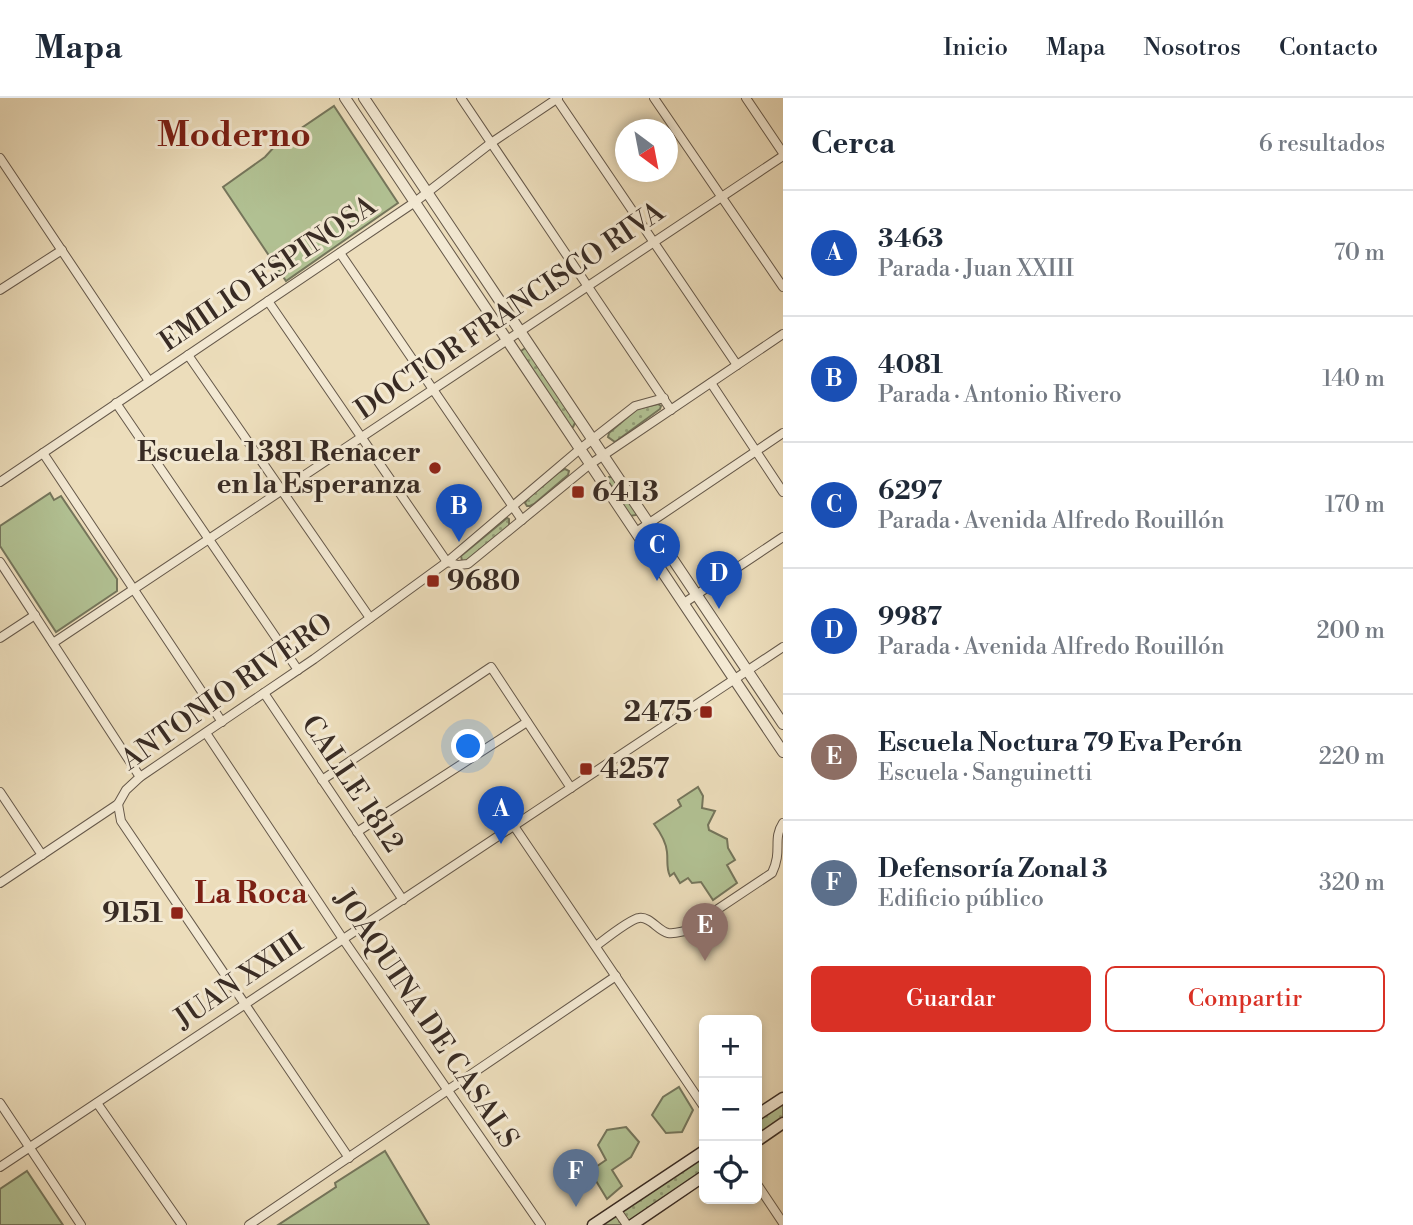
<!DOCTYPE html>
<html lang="es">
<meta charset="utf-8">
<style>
:root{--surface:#fff;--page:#f2f2f3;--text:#1f2937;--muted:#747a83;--line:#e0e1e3;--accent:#d93025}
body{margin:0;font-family:"Libre Bodoni",serif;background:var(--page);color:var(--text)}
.controls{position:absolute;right:21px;bottom:21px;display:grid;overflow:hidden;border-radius:10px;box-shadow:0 4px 10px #0003}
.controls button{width:63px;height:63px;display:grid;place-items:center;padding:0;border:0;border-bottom:2px solid var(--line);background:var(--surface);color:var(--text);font:35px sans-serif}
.compass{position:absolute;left:615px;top:21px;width:63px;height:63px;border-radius:50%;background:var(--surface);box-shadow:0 4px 10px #0003;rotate:148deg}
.you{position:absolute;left:469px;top:649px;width:24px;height:24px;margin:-18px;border:5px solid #fff;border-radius:50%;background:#1a73e8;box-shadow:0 0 0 10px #1a73e833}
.badge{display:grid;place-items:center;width:46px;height:46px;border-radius:50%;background:var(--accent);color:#fff;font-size:23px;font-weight:700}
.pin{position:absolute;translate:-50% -58px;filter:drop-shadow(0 2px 4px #0008)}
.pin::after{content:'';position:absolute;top:37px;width:24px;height:21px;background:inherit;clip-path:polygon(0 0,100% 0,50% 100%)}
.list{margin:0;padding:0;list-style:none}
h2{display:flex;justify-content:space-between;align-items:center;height:91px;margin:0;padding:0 28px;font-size:30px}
h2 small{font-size:23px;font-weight:400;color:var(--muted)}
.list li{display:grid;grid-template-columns:46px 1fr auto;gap:21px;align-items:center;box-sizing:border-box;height:126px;padding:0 28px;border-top:2px solid var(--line)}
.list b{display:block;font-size:26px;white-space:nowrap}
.list p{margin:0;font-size:23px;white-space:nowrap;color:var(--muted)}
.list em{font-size:23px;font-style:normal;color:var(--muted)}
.actions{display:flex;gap:14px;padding:21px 28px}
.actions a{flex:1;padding:16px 0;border:2px solid var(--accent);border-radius:10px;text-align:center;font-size:24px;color:var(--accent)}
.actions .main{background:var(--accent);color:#fff}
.icon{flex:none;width:38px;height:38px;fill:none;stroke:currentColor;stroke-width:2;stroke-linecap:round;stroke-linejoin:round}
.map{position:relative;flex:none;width:783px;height:1127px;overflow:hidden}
header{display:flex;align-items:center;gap:42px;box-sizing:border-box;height:98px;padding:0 35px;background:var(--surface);border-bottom:2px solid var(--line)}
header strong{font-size:33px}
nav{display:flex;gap:38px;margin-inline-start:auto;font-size:24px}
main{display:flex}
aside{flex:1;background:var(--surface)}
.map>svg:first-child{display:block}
</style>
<header>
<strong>Mapa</strong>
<nav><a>Inicio</a><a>Mapa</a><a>Nosotros</a><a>Contacto</a></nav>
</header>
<main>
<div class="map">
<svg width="783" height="1127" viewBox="0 0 783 1127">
<defs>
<pattern id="grass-dots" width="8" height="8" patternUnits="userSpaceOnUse" patternTransform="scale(1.75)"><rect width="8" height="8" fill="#b2c294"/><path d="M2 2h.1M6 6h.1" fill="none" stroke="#929e79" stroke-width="1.8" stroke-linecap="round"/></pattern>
</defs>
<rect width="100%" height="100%" fill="#ecddbb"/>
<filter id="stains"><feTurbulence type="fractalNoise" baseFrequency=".00286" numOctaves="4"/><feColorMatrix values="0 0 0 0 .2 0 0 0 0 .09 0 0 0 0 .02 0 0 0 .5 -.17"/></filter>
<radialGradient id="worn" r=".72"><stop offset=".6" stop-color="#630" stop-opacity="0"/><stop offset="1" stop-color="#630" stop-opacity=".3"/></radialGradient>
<g fill="url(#grass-dots)" stroke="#75765c" stroke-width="2">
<polygon points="525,250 528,251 576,323 573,329 569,329 520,256 521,253"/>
<polygon points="658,306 661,308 660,311 615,344 608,339 609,335 637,311"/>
<polygon points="565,371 569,373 568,377 534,406 530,408 527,408 525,405 527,401 558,375"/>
<polygon points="609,379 612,379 636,413 636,417 630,418 608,383"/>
<polygon points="507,420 509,421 509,428 465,464 462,463 461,458"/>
<polygon points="783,1000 783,1025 757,1043 757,1017"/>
<polygon points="704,1053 704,1078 632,1127 593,1127"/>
</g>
<g fill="#b2c294" stroke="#75765c" stroke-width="2">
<polygon points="334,8 398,105 286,183 223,89 265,59 275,48"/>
<polygon points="50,395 54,402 61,398 117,481 117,493 56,534 0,448 0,428"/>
<path d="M698 689 703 698 702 710 715 713 708 727 709 732 727 741 728 750 735 762 727 767 737 785 713 802 701 784 692 785 688 780 680 785 674 775 670 778C666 770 668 763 667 754 666 743 660 734 654 726L681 708 678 702Z"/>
<polygon points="679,989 693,1012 682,1034 666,1035 652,1017 663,999"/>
<polygon points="626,1029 639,1044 631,1059 612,1072 622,1088 607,1101 590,1073 606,1062 598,1047 607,1032"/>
<polygon points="385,1053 429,1127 278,1127 336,1089 335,1085"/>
<polygon points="27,1073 63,1127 0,1127 0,1091"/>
</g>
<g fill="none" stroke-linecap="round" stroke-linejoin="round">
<defs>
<g id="minor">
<polyline points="461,0 671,312"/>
<polyline points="556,0 737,267"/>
<polyline points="654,0 783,189"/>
<polyline points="746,0 783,55"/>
<polyline points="0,60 149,283"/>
<polyline points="340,155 522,422"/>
<polyline points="0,192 62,152"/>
<polyline points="268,203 447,464"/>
<polyline points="188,257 370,520"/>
<polyline points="711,285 783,394"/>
<polyline points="116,305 298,572"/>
<polyline points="43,355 222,624"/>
<polyline points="0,384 415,104 491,45 558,0"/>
<polyline points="636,434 783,335"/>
<polyline points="0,464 140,679"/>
<polyline points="447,464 458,467 468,466 589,367 783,236"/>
<polyline points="684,505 783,439"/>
<polyline points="0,540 35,517"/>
<polyline points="53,545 783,58"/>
<polyline points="264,595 403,802"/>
<polyline points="206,635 343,841 541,1127"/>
<polyline points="322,682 491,569 571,690"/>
<polyline points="0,694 42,757"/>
<polyline points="118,706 121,723 349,1060"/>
<polyline points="514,728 704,1009"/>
<polyline points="357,734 527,624"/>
<polyline points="0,785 118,706 126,692 140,679 314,561 447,464 580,351 635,308 664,300"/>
<path d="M596 848C604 842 630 821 639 820 650 818 658 833 668 835 674 836 680 834 685 833L772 775C783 752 772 742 783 725"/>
<polyline points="0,1005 81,1127"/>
<polyline points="97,1005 182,1127"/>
<polyline points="0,1069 783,549"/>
<polyline points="757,1086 783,1125"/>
<polyline points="616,1111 627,1127"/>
<polyline points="249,1127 616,878"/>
</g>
<g id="tertiary">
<polyline points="345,0 783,654"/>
<polyline points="364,0 783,626"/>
</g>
<g id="secondary">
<polyline points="757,1017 783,1000"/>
<polyline points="757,1043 783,1025"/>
<polyline points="593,1127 704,1053"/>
<polyline points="632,1127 704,1078"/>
</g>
</defs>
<use href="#minor" stroke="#65584a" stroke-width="10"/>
<use href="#tertiary" stroke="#65584a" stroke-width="12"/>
<use href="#secondary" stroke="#382b24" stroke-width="13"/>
<use href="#minor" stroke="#f3e9d3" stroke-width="8"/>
<use href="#tertiary" stroke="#f3e9d3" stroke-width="10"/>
<use href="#secondary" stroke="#f3e9d3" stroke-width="10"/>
</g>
<g fill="#8f2418" stroke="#f3e9d3" stroke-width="2.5">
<circle cx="435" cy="370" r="7"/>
<rect x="571" y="387" width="14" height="14" rx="3.5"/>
<rect x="426" y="476" width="14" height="14" rx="3.5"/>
<rect x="699" y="607" width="14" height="14" rx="3.5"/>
<rect x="579" y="664" width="14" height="14" rx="3.5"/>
<rect x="170" y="808" width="14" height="14" rx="3.5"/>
</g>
<g text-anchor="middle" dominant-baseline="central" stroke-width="6" stroke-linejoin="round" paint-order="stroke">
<g font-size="28" fill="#382b24" stroke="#f3e9d3">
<text transform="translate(268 176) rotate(-34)">EMILIO ESPINOSA</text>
<text transform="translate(510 213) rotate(-34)">DOCTOR FRANCISCO RIVA</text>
<text transform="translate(227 594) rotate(-35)">ANTONIO RIVERO</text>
<text transform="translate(352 686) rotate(56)">CALLE 1812</text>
<text transform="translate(239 883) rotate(-34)">JUAN XXIII</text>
<text transform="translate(426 921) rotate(56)">JOAQUINA DE CASALS</text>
</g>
<g font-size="28" font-weight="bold" fill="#382b24" stroke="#f3e9d3" text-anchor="end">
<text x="421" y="354">Escuela 1381 Renacer<tspan x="421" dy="32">en la Esperanza</tspan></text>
<text x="592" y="394" text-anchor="start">6413</text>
<text x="447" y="483" text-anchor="start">9680</text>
<text x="692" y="614">2475</text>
<text x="600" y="671" text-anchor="start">4257</text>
<text x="163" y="815">9151</text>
</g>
<g font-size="30" font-weight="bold" fill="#7a1f14" stroke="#f3e9d3">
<text x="251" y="796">La Roca</text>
</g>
<g font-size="35" font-weight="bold" fill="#7a1f14" stroke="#f3e9d3">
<text x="234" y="37">Moderno</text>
</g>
</g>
<rect width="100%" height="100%" filter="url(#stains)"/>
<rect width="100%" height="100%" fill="url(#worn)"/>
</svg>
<div class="controls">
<button>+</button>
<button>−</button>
<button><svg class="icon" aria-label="locate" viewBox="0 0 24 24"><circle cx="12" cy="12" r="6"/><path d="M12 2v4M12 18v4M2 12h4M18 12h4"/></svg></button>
</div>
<svg class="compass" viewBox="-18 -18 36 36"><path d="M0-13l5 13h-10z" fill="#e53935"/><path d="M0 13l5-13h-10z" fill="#747a83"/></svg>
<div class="you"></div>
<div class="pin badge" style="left:501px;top:746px;background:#1a4fb4">A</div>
<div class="pin badge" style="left:459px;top:444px;background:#1a4fb4">B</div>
<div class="pin badge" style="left:657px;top:483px;background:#1a4fb4">C</div>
<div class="pin badge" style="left:719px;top:511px;background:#1a4fb4">D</div>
<div class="pin badge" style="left:705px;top:863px;background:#8d6e63">E</div>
<div class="pin badge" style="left:576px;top:1109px;background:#5c6f8a">F</div>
</div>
<aside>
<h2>Cerca<small>6 resultados</small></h2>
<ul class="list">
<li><span class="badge" style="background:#1a4fb4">A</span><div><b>3463</b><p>Parada · Juan XXIII</p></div><em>70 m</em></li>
<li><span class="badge" style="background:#1a4fb4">B</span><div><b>4081</b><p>Parada · Antonio Rivero</p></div><em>140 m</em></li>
<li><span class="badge" style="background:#1a4fb4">C</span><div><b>6297</b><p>Parada · Avenida Alfredo Rouillón</p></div><em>170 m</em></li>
<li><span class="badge" style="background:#1a4fb4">D</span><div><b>9987</b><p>Parada · Avenida Alfredo Rouillón</p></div><em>200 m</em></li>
<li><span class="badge" style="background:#8d6e63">E</span><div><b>Escuela Noctura 79 Eva Perón</b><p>Escuela · Sanguinetti</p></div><em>220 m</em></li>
<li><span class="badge" style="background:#5c6f8a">F</span><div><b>Defensoría Zonal 3</b><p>Edificio público</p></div><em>320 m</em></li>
</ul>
<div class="actions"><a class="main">Guardar</a><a>Compartir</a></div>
</aside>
</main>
